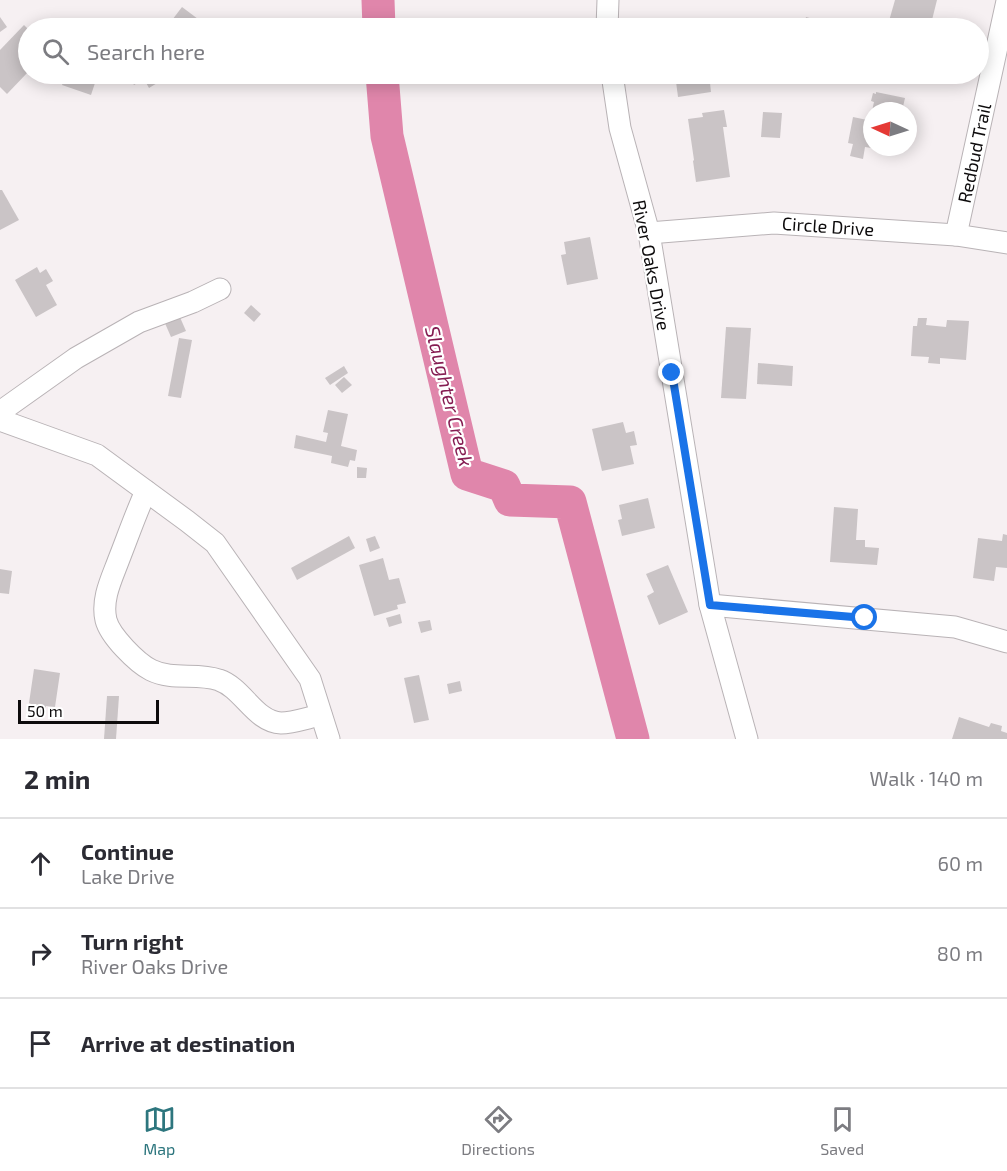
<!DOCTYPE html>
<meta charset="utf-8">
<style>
:root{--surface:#fff;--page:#f2f2f3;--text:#2b2b33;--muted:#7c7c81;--line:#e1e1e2;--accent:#2d767e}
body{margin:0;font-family:"Exo 2",sans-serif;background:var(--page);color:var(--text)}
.compass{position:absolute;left:863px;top:102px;width:54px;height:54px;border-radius:50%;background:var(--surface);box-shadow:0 3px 15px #0003;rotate:274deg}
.scale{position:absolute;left:18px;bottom:15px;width:141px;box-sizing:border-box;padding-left:6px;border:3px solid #0d0b0c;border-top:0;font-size:16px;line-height:21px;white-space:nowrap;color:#0d0b0c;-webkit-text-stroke:4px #fff;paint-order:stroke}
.stop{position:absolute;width:18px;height:18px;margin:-14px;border:4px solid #1a73e8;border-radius:50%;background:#fff}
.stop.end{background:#1a73e8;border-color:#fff;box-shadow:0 2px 6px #0008}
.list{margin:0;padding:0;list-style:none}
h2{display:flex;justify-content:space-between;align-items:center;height:78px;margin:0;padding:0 24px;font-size:26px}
h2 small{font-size:20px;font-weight:400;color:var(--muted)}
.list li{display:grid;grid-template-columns:39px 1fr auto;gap:18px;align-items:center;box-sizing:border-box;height:90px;padding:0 24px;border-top:2px solid var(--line)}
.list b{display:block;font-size:22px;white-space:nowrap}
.list p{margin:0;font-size:20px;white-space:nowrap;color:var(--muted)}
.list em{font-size:20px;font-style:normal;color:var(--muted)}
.icon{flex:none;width:33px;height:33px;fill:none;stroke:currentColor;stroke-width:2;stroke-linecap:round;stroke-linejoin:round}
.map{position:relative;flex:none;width:1007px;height:739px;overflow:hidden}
.search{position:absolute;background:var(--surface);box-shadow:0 3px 15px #0003;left:18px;right:18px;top:18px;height:66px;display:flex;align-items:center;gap:15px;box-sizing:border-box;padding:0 21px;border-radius:33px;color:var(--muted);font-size:22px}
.sheet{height:348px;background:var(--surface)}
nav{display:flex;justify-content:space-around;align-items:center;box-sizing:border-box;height:84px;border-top:2px solid var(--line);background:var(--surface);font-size:16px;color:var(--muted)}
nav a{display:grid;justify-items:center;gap:3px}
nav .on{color:var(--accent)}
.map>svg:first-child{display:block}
</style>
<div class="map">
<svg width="1007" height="739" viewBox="0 0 1007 739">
<rect width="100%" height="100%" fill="#f6f0f2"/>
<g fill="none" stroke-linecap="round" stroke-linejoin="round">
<g stroke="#e086ab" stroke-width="33">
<polyline points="378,0 379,28"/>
<polyline points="382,74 387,136 467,474 504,486 510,500 570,502 633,739"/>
</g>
</g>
<g fill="#cac4c6">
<polygon points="895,0 937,0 930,28 916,28 889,21"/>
<polygon points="182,7 210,28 166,28"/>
<polygon points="0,17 7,27 0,32"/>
<polygon points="806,17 820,21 818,28 803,28"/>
<polygon points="24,25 28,29 28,72 7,94 0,87 0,50"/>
<polygon points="66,74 98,74 91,95 62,85"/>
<polygon points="127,74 172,74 149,88 144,79 134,85"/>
<polygon points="675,74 709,74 711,92 678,97"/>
<polygon points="876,92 905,98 902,111 872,111 874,102 871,101 873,93 876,94"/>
<polygon points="724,110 727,127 723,127 730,177 696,182 693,161 694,160 688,119 703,117 702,113"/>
<polygon points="763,112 782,113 780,138 761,137"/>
<polygon points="853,117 872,121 872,147 878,147 878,149 865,147 863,159 850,156 853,144 848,143"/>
<polygon points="0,190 2,190 19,220 0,230"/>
<polygon points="590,237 598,279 567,285 561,255 566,254 564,242"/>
<polygon points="37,267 40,273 46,269 53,281 46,285 57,305 36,317 15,280"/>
<polygon points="251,305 261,314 254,322 244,313"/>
<polygon points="179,315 186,331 171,337 164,321"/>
<polygon points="918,318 927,318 926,325 946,327 947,320 969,321 966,360 940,358 940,364 928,363 929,357 911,356 913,326 917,326"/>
<polygon points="726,327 751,328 746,399 721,398"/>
<polygon points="179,338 192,340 181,398 168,396"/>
<polygon points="758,363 793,366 792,386 757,384"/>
<polygon points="344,366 348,373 330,385 325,378"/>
<polygon points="344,377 352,385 342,393 335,385"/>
<polygon points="328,410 348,414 341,446 357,450 355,461 350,460 348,467 331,463 332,456 294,448 296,435 326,442 328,433 323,432"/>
<polygon points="623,422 626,433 634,431 637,445 630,446 634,464 602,471 592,429"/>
<polygon points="357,467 367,468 366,478 357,478"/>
<polygon points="648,498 655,528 622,536 618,520 622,519 619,505"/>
<polygon points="834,507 858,509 856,540 865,540 865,547 879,548 877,565 830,562"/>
<polygon points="1003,534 1007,535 1007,568 996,567 994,581 973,578 978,538 1002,541"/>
<polygon points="349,536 355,548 297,580 291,568"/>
<polygon points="375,536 380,548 370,552 366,539"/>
<polygon points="383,558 389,580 399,578 406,603 397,605 398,609 374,616 359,565"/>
<polygon points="668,565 688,612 659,625 647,596 654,592 646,574"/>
<polygon points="0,569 12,571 9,594 0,593"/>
<polygon points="400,614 402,623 389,627 386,618"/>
<polygon points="430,620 432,630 421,633 418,622"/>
<polygon points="34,669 60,673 55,707 46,706 44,716 29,714 31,704 29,703"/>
<polygon points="419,675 429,720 414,723 404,678"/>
<polygon points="460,681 462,691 449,694 447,684"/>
<polygon points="107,696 119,696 116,739 104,739"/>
<polygon points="959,717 989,727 991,723 1002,726 1001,731 1007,733 1007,739 952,739"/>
</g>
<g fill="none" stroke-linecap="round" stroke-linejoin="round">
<defs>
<g id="minor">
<polyline points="607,28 608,0"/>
<polyline points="612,74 620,128 649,233 710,605 747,739"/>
<polyline points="649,233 774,223 956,235 1007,243"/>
<polyline points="956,235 1007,1"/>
<polyline points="0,412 76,358 139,322 193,302 220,289"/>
<polyline points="0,420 97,455 187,521 215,543 310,679 329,739"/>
<path d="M146 491C136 513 128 536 119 559 112 578 101 599 106 620 110 636 137 663 151 670 173 681 197 672 219 680 243 688 255 722 281 723 293 723 310 717 321 715"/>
<polyline points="710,605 955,627 1007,642"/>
</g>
</defs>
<use href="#minor" stroke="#b9b3b6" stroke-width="23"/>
<use href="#minor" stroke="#fff" stroke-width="21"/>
</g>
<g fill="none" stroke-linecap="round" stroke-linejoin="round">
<polyline stroke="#1a73e8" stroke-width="8" points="672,373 710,605 865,618"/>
</g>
<g text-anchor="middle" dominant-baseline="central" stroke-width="4.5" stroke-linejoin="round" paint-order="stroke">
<g font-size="18" fill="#0d0b0c" stroke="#fff">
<text transform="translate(974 153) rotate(-78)">Redbud Trail</text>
<text transform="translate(828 226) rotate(4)">Circle Drive</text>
<text transform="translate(652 265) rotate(79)">River Oaks Drive</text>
</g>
<g font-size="20" font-style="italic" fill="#851d52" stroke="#fff">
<text transform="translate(450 396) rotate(76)">Slaughter Creek</text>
</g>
</g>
</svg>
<svg class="compass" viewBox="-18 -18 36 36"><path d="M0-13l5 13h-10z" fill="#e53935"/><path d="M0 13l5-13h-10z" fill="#7c7c81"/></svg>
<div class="scale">50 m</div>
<div class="stop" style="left:865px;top:618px"></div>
<div class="stop end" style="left:672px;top:373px"></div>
<div class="search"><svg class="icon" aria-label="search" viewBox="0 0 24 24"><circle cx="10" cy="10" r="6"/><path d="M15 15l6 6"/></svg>Search here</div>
</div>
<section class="sheet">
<h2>2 min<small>Walk · 140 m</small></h2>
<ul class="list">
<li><svg class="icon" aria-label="ahead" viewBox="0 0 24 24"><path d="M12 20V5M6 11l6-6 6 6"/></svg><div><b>Continue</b><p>Lake Drive</p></div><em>60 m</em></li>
<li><svg class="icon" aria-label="right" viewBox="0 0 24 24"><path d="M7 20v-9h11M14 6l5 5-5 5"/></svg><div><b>Turn right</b><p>River Oaks Drive</p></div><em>80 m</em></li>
<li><svg class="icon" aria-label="arrive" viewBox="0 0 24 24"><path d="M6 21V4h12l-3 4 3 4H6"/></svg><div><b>Arrive at destination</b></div></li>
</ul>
</section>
<nav>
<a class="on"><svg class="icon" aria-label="map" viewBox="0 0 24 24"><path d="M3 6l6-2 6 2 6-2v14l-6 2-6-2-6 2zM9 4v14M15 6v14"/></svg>Map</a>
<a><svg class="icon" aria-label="directions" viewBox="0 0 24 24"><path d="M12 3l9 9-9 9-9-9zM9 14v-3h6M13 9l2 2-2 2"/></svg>Directions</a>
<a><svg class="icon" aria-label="saved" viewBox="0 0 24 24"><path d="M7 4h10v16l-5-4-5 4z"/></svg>Saved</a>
</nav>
